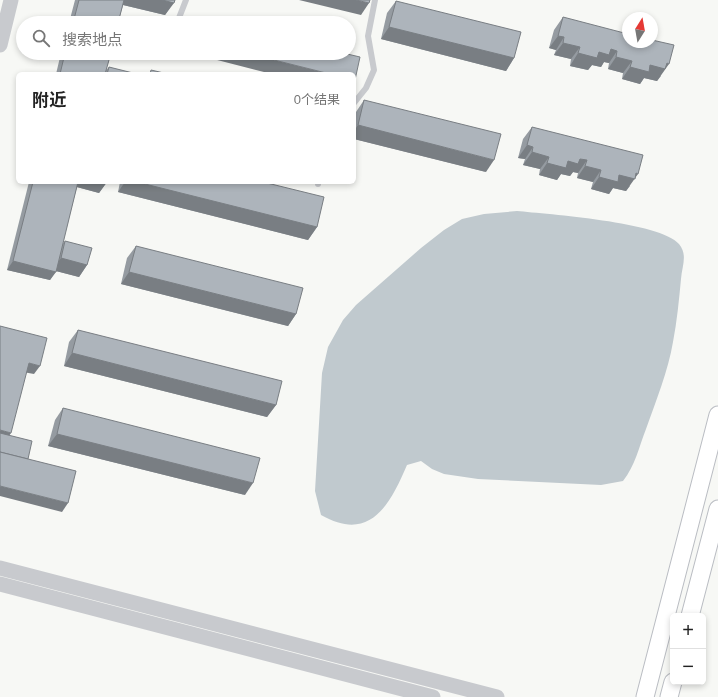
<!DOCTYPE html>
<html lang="zh">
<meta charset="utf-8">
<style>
:root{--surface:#fff;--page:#f2f2f2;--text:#222;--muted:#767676;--line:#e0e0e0}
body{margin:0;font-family:Arial,"Noto Sans SC",sans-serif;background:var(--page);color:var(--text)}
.controls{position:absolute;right:12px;bottom:12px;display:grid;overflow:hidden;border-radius:6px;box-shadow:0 2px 6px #0003}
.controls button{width:36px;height:36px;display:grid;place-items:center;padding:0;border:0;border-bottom:1px solid var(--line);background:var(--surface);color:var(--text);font:20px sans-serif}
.compass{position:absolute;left:622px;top:12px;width:36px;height:36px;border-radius:50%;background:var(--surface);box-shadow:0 2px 6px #0003;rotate:11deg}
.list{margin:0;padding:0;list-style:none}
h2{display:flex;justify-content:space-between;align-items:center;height:52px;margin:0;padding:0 16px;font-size:17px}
h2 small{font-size:13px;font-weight:400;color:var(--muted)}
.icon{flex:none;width:22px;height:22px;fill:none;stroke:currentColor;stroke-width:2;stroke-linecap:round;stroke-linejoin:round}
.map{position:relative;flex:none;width:718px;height:697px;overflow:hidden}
.search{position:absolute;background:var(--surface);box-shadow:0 2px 6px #0003;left:16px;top:16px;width:340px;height:44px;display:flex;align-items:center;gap:10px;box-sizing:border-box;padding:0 14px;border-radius:22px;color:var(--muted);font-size:15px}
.panel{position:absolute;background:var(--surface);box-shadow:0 2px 6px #0003;left:16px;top:72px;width:340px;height:112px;border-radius:6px}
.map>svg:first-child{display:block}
</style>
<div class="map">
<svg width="718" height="697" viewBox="0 0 718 697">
<rect width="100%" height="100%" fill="#f7f8f5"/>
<path fill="#c0c9ce" d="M517 211C547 214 661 222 679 244 688 255 682 266 681 279 679 300 677 321 673 342 668 371 656 401 646 429 639 447 635 466 623 481L601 485 478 479 444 474 432 469 421 461 407 465C390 505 370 543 321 515L315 491 322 373 328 347 343 320 356 305 421 248 444 230 462 219 484 214Z"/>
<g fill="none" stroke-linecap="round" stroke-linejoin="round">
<defs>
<g id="secondary">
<polyline points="690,616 718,509"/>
<polyline points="645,697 718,415"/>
<polyline points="669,697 673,682"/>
</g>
</defs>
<use href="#secondary" stroke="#babdc3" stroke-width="19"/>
<g stroke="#c8cace" stroke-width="6">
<polyline points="177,23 186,0"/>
<polyline points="354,103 366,88 374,70 368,36 375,0"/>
<polyline points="318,184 318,182"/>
</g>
<g stroke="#c8cace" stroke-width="15">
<polyline points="0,45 11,0"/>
<polyline points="0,568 497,697"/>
<polyline points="0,584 433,697"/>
</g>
<use href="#secondary" stroke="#fff" stroke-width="17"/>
</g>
<g fill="#959ba1">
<polygon points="75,0 175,0 165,15 123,5 118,23 69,23"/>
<polygon points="396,1 514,58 506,71 381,39 387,13"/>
<polygon points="563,17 661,76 657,81 644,78 640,84 622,79 623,73 608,69 609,63 604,62 601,67 592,65 588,70 570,66 571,59 554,55 556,50 549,48 554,30"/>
<polygon points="61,53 111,53 106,70 109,67 132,74 56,74"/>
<polygon points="364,100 486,172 354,139 354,118 356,112"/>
<polygon points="532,127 630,186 626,191 613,188 609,194 591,189 593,182 577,178 578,173 573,172 570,176 561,174 557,180 539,175 540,169 523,165 525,159 518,158 523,139"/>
<polygon points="29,182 107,182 99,193 77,187 62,244 65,241 87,265 79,277 56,271 50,280 7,270"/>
<polygon points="120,182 263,182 317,227 308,240 118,192"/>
<polygon points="136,246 296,314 288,326 121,284 127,258"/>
<polygon points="78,330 276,405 267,417 64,366 69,342"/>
<polygon points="63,408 245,495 48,446 55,420"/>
</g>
<g fill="#797e83">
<polygon points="122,0 162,0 174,3 165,15 119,4"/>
<polygon points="299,0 356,0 369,3 361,15"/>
<polygon points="389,27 514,58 506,71 381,39"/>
<polygon points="558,36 564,37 556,50 549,48"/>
<polygon points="563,43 580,47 571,59 554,55"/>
<polygon points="611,49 617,51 609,63 604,62 601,67 592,65 588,70 570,66 578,53 599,52"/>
<polygon points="190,53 246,53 330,74 272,74"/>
<polygon points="616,57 632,61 623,73 608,69"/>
<polygon points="667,63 669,64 657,81 644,78 640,84 622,79 630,67"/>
<polygon points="358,125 494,160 486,172 354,139 354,131"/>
<polygon points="527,145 533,147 525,159 518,158"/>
<polygon points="532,152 549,157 540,169 523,165"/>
<polygon points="580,159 587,160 578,173 573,172 570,176 561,174 557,180 539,175 547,163 568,161"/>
<polygon points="585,166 601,170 593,182 577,178"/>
<polygon points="636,173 638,174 626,191 613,188 609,194 591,189 599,177"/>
<polygon points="76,182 107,182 99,193 73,186"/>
<polygon points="125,182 137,182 317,227 308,240 118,192"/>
<polygon points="61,258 87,265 79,277 52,270"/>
<polygon points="13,261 56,272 50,280 7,270"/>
<polygon points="129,272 296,314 288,326 121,284"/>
<polygon points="72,353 276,405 267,417 64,366"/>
<polygon points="29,363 40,366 34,374 23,372"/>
<polygon points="0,430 11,433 5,442 0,440"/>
<polygon points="57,434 253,483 245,495 48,446"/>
<polygon points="0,486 68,503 62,512 0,496"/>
</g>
<g fill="#adb4bb" stroke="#797e83">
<polygon points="79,0 124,0 118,23 73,23"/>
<polygon points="162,0 175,0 174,3"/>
<polygon points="356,0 370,0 369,3"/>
<polygon points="396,1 521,32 514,58 389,27"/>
<polygon points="563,17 628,34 628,42 652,42 652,40 674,45 669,64 667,63 665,69 650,65 649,72 630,67 632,61 616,57 617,51 611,49 609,55 599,52 597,58 578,53 580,47 563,43 564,37 558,36"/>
<polygon points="204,18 224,23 203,23"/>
<polygon points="65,53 111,53 105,74 60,74"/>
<polygon points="246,53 343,53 360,57 355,80 354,80 354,74 330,74"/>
<polygon points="109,67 133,73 132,74 107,74"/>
<polygon points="151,70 168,74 150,74"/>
<polygon points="364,100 501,134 494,160 358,125"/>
<polygon points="532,127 643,155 638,174 636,173 635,179 619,175 618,182 599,177 601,170 585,166 587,160 580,159 578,164 568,161 566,168 547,163 549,157 532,152 533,147 527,145"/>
<polygon points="33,182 78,182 56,272 13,261"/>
<polygon points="137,182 263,182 324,197 317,227"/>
<polygon points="65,241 92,248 87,265 61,258"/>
<polygon points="136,246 303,288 296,314 129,272"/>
<polygon points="0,326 47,338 40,366 29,363 11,433 0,430"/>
<polygon points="78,330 282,381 276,405 72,353"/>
<polygon points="63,408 260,458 253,483 57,434"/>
<polygon points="0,433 32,441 28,459 0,452"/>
<polygon points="0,452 76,471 68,503 0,486"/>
</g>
</svg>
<div class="controls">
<button>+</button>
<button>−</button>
</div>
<svg class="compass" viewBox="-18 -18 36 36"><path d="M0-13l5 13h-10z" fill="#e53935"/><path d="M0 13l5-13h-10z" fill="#767676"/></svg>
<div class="search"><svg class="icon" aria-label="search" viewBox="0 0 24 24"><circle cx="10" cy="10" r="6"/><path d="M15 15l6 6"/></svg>搜索地点</div>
<section class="panel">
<h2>附近<small>0个结果</small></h2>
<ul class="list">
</ul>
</section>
</div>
